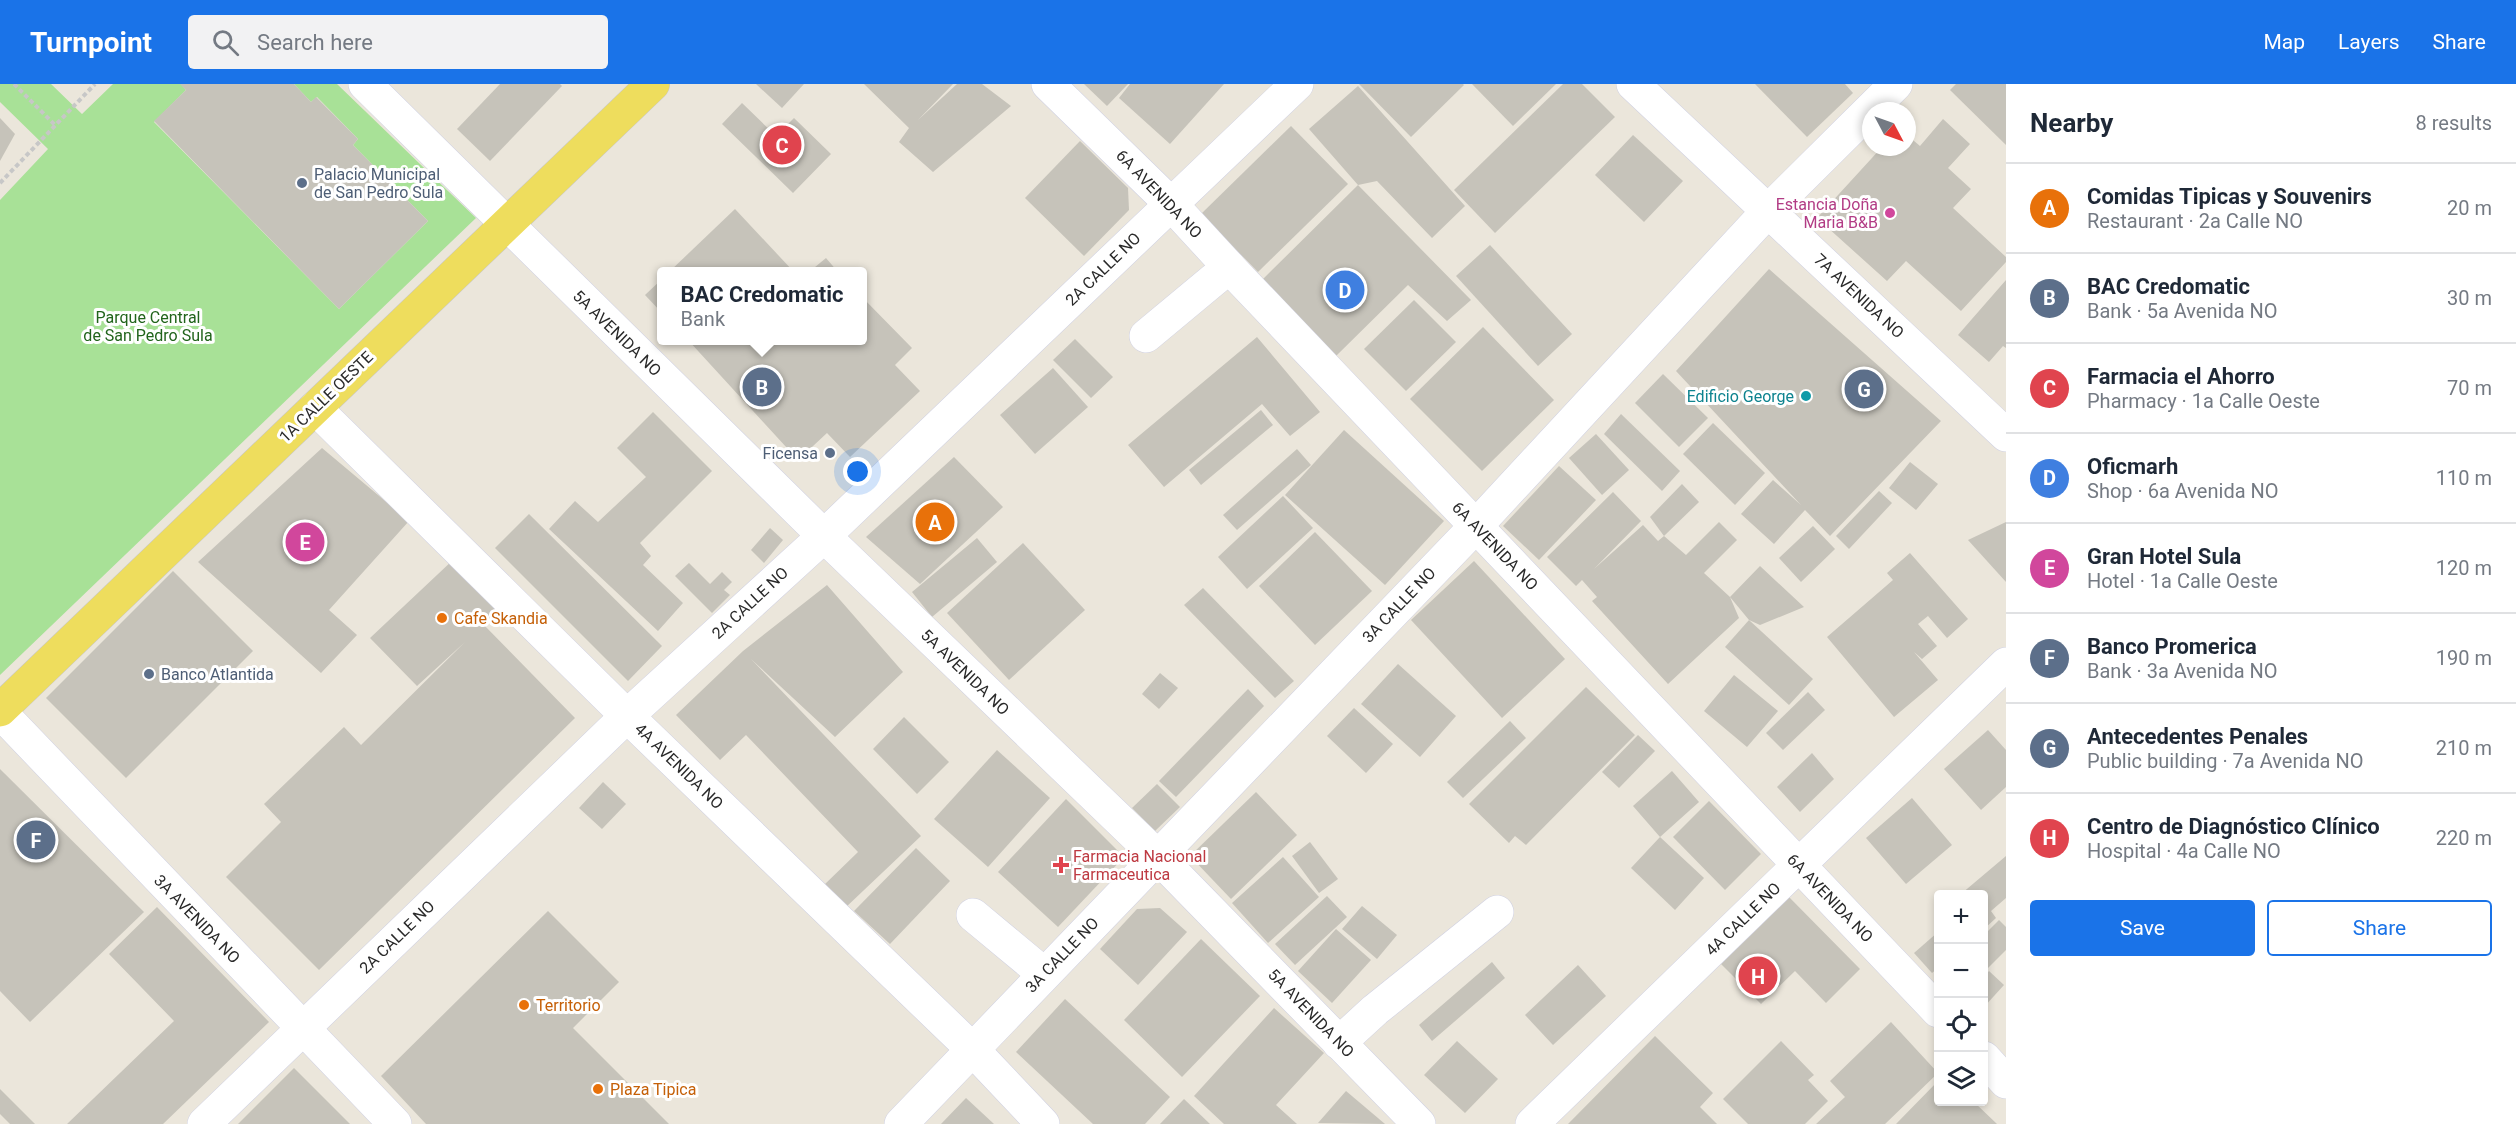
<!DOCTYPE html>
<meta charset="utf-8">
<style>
:root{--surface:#fff;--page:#f2f2f3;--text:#1f2937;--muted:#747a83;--line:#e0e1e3;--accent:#1a73e8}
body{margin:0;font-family:Roboto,sans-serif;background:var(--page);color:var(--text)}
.controls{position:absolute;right:18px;bottom:18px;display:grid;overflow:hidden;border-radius:6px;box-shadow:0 3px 9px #0003}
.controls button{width:54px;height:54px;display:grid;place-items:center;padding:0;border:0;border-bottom:2px solid var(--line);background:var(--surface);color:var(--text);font:30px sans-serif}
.compass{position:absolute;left:1862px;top:18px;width:54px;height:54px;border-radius:50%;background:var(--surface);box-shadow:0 3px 9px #0003;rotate:131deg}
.you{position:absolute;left:858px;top:388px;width:21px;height:21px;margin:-15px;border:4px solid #fff;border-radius:50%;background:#1a73e8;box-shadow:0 0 0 9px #1a73e833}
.badge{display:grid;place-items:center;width:39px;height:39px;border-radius:50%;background:var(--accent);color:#fff;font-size:20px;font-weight:700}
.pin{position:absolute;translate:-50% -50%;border:3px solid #fff;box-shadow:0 2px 6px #0006}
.popup{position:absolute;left:657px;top:183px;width:210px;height:78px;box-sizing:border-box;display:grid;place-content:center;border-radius:6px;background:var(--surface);filter:drop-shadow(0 2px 4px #0005);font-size:20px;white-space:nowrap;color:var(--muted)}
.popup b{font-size:22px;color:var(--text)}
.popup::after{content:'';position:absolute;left:50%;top:100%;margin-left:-12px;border:12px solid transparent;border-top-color:var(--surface)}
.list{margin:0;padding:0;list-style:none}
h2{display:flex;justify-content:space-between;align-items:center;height:78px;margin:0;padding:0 24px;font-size:26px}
h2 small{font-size:20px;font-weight:400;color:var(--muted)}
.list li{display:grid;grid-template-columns:39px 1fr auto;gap:18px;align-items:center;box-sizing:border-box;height:90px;padding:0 24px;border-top:2px solid var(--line)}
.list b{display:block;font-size:22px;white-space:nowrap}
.list p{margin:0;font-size:20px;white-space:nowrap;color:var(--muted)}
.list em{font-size:20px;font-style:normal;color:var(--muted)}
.actions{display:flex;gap:12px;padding:18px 24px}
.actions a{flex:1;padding:14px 0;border:2px solid var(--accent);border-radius:6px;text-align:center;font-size:21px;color:var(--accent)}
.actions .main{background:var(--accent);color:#fff}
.icon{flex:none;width:33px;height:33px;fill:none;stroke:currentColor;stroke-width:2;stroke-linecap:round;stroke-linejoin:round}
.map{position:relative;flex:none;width:2006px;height:1040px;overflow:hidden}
header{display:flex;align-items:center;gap:36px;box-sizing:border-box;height:84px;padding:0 30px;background:var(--accent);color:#fff}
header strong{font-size:28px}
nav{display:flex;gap:33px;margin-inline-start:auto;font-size:21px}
.search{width:420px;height:54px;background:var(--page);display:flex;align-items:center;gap:15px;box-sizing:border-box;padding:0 21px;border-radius:6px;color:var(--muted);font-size:22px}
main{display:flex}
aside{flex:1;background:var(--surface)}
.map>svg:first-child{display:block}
</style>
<header>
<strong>Turnpoint</strong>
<div class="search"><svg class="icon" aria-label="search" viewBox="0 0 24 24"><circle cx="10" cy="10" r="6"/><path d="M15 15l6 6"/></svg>Search here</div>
<nav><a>Map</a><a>Layers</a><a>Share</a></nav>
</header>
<main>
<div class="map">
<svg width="2006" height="1040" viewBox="0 0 2006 1040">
<rect width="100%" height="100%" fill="#ebe6db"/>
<polygon fill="#a8e197" points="0,0 51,0 82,30 113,0 181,0 186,6 154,38 339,225 428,137 353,61 358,55 317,13 311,18 294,0 337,0 476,134 0,591 0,116 48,65 0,18"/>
<g fill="#c6c3ba">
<polygon points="180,0 294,0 311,18 316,13 358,55 353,61 428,137 339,225 154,37 186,6"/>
<polygon points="500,0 560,0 562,2 490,77 457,45"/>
<polygon points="756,0 804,0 782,24"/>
<polygon points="864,0 953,0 918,36 957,0 982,0 1011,22 933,88 899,58 909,44"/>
<polygon points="1084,0 1128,0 1107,22"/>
<polygon points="1130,0 1224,0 1170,60 1119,14"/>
<polygon points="1359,0 1463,0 1464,1 1411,53"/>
<polygon points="1472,0 1556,0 1513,42"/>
<polygon points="1563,0 1582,0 1615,33 1495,149 1454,106"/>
<polygon points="1755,0 1845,0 1853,9 1807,53"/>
<polygon points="1956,0 2006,0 2006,61 1950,6"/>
<polygon points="1358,2 1465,122 1432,154 1377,97 1358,101 1309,45"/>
<polygon points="742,19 776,52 794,34 831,70 793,109 722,40"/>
<polygon points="0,34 15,50 0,77"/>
<polygon points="1943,35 1970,60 1948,84 1971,105 1953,124 2006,173 2006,178 1961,227 1906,177 1887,197 1817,134 1882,63 1907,63 1907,51 1920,62"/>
<polygon points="1291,42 1348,100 1258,188 1201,130"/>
<polygon points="1633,51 1683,97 1644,138 1595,91"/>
<polygon points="1080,57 1128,104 1129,126 1084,172 1025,114"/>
<polygon points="1358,101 1471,216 1447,237 1408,201 1336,272 1261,197"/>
<polygon points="735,125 794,188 669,188"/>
<polygon points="1490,161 1572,250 1538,282 1456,192"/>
<polygon points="826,174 838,188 809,188"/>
<polygon points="1769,185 1941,337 1830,452 1805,426 1774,460 1741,430 1773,396 1801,421 1676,287"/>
<polygon points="662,195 662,229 645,211"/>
<polygon points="2006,196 2006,264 2003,262 1989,278 1958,251"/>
<polygon points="862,213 912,264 895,281 920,307 850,373 827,349 798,376 688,256 862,256"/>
<polygon points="1414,216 1456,258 1406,307 1364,265"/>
<polygon points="1483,243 1554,316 1482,387 1410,315"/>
<polygon points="1257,253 1320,328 1290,352 1262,320 1164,403 1128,361"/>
<polygon points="1075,255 1113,293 1091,314 1053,276"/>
<polygon points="1053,284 1088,323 1035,370 1000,331"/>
<polygon points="1663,290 1708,334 1679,363 1635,319"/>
<polygon points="1261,326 1273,341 1201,401 1189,386"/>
<polygon points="653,328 712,387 640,459 651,472 643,481 683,519 658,547 549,445 575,417 598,438 646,393 617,364"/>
<polygon points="1621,330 1680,387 1662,407 1604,350"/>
<polygon points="1713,339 1765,389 1735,421 1683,370"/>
<polygon points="1344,346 1444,437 1385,501 1285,411"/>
<polygon points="1596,350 1629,386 1602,411 1569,374"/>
<polygon points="322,364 409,437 329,526 357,551 321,589 198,478"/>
<polygon points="1297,365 1311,381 1237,446 1223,431"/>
<polygon points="954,373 1003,423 920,500 866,453"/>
<polygon points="1910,378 1938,400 1916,426 1889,404"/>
<polygon points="1559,382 1596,416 1539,476 1503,442"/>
<polygon points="1682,400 1699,418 1664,452 1650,433"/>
<polygon points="1879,407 1892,419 1849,465 1836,452"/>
<polygon points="1613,408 1641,437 1594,485 1643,441 1658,457 1664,452 1686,471 1719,438 1737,456 1704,489 1730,513 1760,482 1804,523 1760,541 1749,536 1730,513 1739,534 1668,600 1592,517 1597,513 1582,496 1576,502 1547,473"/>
<polygon points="1283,412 1313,444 1247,505 1218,473"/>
<polygon points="529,430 662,562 628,597 495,464"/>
<polygon points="2006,438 2006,498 1968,456"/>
<polygon points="1813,442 1835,465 1801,498 1779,474"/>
<polygon points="770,444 783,456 764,479 751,466"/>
<polygon points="1315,448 1372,507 1315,561 1259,502"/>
<polygon points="977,454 997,478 932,533 912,508"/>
<polygon points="1023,459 1085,526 1009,596 947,529"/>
<polygon points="1910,469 1968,535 1947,554 1928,532 1918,540 1937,562 1922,575 1914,568 1938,596 1894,633 1827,553 1893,496 1887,489"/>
<polygon points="454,475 503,527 483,540 575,634 319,886 226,793 281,738 264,720 344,643 361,661 465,558 417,602 370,554"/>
<polygon points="1474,477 1565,575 1502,634 1411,536"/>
<polygon points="689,479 710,500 722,488 732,498 724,506 730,511 712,529 675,492"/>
<polygon points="173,487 253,567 126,694 46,614"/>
<polygon points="827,501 903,588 835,653 751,575 921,752 844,825 823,802 858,768 746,651 720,676 676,631 743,567"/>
<polygon points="1203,504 1294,597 1275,614 1184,521"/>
<polygon points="1749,536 1813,595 1789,621 1725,563"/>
<polygon points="1398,580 1456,632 1420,673 1361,620"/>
<polygon points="1160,589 1178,604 1159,625 1142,610"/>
<polygon points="1734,591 1778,627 1747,663 1704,627"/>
<polygon points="1586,603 1635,651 1526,761 1515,752 1509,759 1469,720"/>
<polygon points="1248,605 1264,622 1176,713 1159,697"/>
<polygon points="1808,608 1825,626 1783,666 1766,649"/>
<polygon points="1354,624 1393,660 1366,689 1327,652"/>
<polygon points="904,633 949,678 917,710 873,665"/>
<polygon points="1510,637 1526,654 1463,714 1447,698"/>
<polygon points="1988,646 2006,666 2006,703 1981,726 1944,685"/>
<polygon points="1638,651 1655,667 1619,704 1602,688"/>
<polygon points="997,666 1050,714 988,783 934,735"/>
<polygon points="1812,669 1834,695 1800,728 1777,703"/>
<polygon points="0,685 144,828 30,938 0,907"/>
<polygon points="1672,687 1699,718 1660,753 1633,722"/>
<polygon points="603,698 626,720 602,745 579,724"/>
<polygon points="1157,700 1180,723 1155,747 1132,724"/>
<polygon points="1256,708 1297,751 1231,815 1190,772"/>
<polygon points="1912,714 1952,761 1906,800 1866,754"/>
<polygon points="1066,715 1124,773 1058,843 998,788"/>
<polygon points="1709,717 1761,770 1725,806 1673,753"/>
<polygon points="1660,753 1704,794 1675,826 1631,784"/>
<polygon points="1310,758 1338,795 1319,809 1292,772"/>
<polygon points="916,764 950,797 890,860 854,827"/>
<polygon points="2006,772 2006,814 1991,827 1996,834 1984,845 1984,810 1961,810"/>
<polygon points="1283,773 1319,813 1268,859 1232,819"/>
<polygon points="1327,812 1347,833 1295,881 1275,860"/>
<polygon points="1789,813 1860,885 1826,919 1795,887 1761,920 1721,880"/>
<polygon points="1362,822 1397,851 1377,875 1342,845"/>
<polygon points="157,823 269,938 163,1040 67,1040 174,937 109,870"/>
<polygon points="1160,824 1187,848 1138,901 1100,865 1137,825"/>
<polygon points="548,827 619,898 573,944 669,1040 426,1040 381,992"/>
<polygon points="1999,836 2006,843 2006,866 1984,888 1984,851"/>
<polygon points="1336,845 1371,876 1332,919 1298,887"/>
<polygon points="1938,848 1938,884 1932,889 1914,869"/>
<polygon points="1201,855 1260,912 1182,993 1124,936"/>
<polygon points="1492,878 1505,894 1432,957 1419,941"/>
<polygon points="1578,881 1606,912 1553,961 1525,931"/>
<polygon points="1989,887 2004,901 1984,923 1984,893"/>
<polygon points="1065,915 1170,1013 1145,1040 1093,1040 1016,968"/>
<polygon points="1274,924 1324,969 1276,1021 1297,1040 1224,1040 1194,1012"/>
<polygon points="1891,938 1938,989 1885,1040 1816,1040 1845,1013 1830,997"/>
<polygon points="1655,952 1713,1009 1700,1023 1717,1040 1568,1040"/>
<polygon points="1457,957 1498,995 1465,1029 1424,991"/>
<polygon points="1781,957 1814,991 1808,996 1828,1017 1805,1040 1748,1040 1723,1015"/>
<polygon points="294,984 350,1040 238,1040"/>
<polygon points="1938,997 1938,1018 1974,1018 1997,1040 1896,1040"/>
<polygon points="0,1005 35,1040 10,1040 0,1030"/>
<polygon points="1346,1007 1385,1040 1318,1039"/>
<polygon points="966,1014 994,1040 941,1040"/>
<polygon points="1184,1015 1210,1040 1160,1040"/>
</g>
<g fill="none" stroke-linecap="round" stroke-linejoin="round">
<defs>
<g id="minor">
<polyline points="365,0 824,452 1157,772 1419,1040"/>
<polyline points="1048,0 1171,120 1229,183 1938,927"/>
<polyline points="1633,0 2006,351"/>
<polyline points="1146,252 1229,183"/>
<polyline points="315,324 627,632 973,966 1043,1040"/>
<polyline points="0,628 395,1040"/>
<polyline points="973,831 1044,890"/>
<polyline points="1339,959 1375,926 1497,828"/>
<polyline points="1984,974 2006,998"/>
<polyline points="204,1040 627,632 824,452 1297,0"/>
<polyline points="901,1040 1476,442 1768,127 1896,0"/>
<polyline points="1532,1040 2006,580"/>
</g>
<polyline id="major" points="0,626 653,0"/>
</defs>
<use href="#minor" stroke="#d0d1e2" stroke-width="34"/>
<use href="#major" stroke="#c7c7c7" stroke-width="34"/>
<g stroke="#c7c7c7" stroke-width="4" stroke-dasharray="4.5 3" stroke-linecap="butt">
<polyline points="14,0 56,42"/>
<polyline points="0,99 95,0"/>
</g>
<use href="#minor" stroke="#fff" stroke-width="33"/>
<use href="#major" stroke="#eedd5d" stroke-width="33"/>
</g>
<g fill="#5c6f8a" stroke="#fff" stroke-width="2">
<circle cx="302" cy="99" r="6"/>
<circle cx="830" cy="369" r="6"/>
<circle cx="149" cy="590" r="6"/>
</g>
<circle fill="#d1479c" stroke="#fff" stroke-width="2" cx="1890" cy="129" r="6"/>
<circle fill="#0f9aa8" stroke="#fff" stroke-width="2" cx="1806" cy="312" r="6"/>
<g fill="#e8710a" stroke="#fff" stroke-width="2">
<circle cx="442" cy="534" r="6"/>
<circle cx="524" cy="921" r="6"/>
<circle cx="598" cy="1005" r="6"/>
</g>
<path fill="#e0444e" stroke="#fff" stroke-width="2" d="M1058 772h6v6h6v6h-6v6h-6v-6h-6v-6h6z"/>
<g text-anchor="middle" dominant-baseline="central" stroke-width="6" stroke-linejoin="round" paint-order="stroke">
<g font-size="16" fill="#4e5e75" stroke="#fff" text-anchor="start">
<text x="314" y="90">Palacio Municipal<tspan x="314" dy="18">de San Pedro Sula</tspan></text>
<text x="818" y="369" text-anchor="end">Ficensa</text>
<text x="161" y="590">Banco Atlantida</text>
</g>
<g font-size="16" fill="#292929" stroke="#fff">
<text transform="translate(1159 110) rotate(46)">6A AVENIDA NO</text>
<text transform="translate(1103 185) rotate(-44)">2A CALLE NO</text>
<text transform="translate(1859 212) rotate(43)">7A AVENIDA NO</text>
<text transform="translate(617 249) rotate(44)">5A AVENIDA NO</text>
<text transform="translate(326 313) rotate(-44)">1A CALLE OESTE</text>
<text transform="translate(1495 462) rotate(46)">6A AVENIDA NO</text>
<text transform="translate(750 519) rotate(-43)">2A CALLE NO</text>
<text transform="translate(1399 521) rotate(-46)">3A CALLE NO</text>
<text transform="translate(965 588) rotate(44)">5A AVENIDA NO</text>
<text transform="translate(679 682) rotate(44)">4A AVENIDA NO</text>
<text transform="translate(1830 814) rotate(46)">6A AVENIDA NO</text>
<text transform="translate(197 835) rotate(46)">3A AVENIDA NO</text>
<text transform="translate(1743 835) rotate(-44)">4A CALLE NO</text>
<text transform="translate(397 853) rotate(-44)">2A CALLE NO</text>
<text transform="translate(1062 871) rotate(-46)">3A CALLE NO</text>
<text transform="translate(1311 929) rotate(46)">5A AVENIDA NO</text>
</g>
<g font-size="16" fill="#b23c85" stroke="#fff" text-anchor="end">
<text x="1878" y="120">Estancia Doña<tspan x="1878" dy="18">Maria B&amp;B</tspan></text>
</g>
<g font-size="16" fill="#21641b" stroke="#fff">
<text x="148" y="233">Parque Central<tspan x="148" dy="18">de San Pedro Sula</tspan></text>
</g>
<g font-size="16" fill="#0d838f" stroke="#fff" text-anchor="end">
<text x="1794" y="312">Edificio George</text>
</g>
<g font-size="16" fill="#c56008" stroke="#fff" text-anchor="start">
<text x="454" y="534">Cafe Skandia</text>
<text x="536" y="921">Territorio</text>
<text x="610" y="1005">Plaza Tipica</text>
</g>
<g font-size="16" fill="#be3a42" stroke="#fff" text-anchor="start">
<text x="1073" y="772">Farmacia Nacional<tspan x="1073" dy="18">Farmaceutica</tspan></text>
</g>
</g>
</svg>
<div class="controls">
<button>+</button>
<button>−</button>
<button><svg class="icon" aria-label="locate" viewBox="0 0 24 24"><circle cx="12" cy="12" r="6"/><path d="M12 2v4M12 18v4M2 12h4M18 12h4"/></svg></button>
<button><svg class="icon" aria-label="layers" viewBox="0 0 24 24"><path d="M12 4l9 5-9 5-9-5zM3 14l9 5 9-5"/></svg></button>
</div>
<svg class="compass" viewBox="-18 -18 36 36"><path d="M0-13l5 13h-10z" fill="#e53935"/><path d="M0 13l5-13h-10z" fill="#747a83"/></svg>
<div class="you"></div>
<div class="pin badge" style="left:935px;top:438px;background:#e8710a">A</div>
<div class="pin badge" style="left:762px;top:303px;background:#5c6f8a">B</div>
<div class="popup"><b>BAC Credomatic</b>Bank</div>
<div class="pin badge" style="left:782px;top:61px;background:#e0444e">C</div>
<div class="pin badge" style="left:1345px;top:206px;background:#3f7fe0">D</div>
<div class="pin badge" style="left:305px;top:458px;background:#d1479c">E</div>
<div class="pin badge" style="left:36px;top:756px;background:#5c6f8a">F</div>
<div class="pin badge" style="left:1864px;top:305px;background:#5c6f8a">G</div>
<div class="pin badge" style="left:1758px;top:892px;background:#e0444e">H</div>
</div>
<aside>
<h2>Nearby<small>8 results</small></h2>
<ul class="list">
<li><span class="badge" style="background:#e8710a">A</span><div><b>Comidas Tipicas y Souvenirs</b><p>Restaurant · 2a Calle NO</p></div><em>20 m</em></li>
<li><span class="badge" style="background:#5c6f8a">B</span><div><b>BAC Credomatic</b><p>Bank · 5a Avenida NO</p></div><em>30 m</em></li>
<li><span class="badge" style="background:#e0444e">C</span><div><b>Farmacia el Ahorro</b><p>Pharmacy · 1a Calle Oeste</p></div><em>70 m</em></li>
<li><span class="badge" style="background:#3f7fe0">D</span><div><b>Oficmarh</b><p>Shop · 6a Avenida NO</p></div><em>110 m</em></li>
<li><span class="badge" style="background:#d1479c">E</span><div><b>Gran Hotel Sula</b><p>Hotel · 1a Calle Oeste</p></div><em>120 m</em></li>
<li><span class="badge" style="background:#5c6f8a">F</span><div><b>Banco Promerica</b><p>Bank · 3a Avenida NO</p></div><em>190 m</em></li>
<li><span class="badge" style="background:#5c6f8a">G</span><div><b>Antecedentes Penales</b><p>Public building · 7a Avenida NO</p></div><em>210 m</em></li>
<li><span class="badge" style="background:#e0444e">H</span><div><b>Centro de Diagnóstico Clínico</b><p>Hospital · 4a Calle NO</p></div><em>220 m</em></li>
</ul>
<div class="actions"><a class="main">Save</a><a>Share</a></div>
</aside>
</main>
